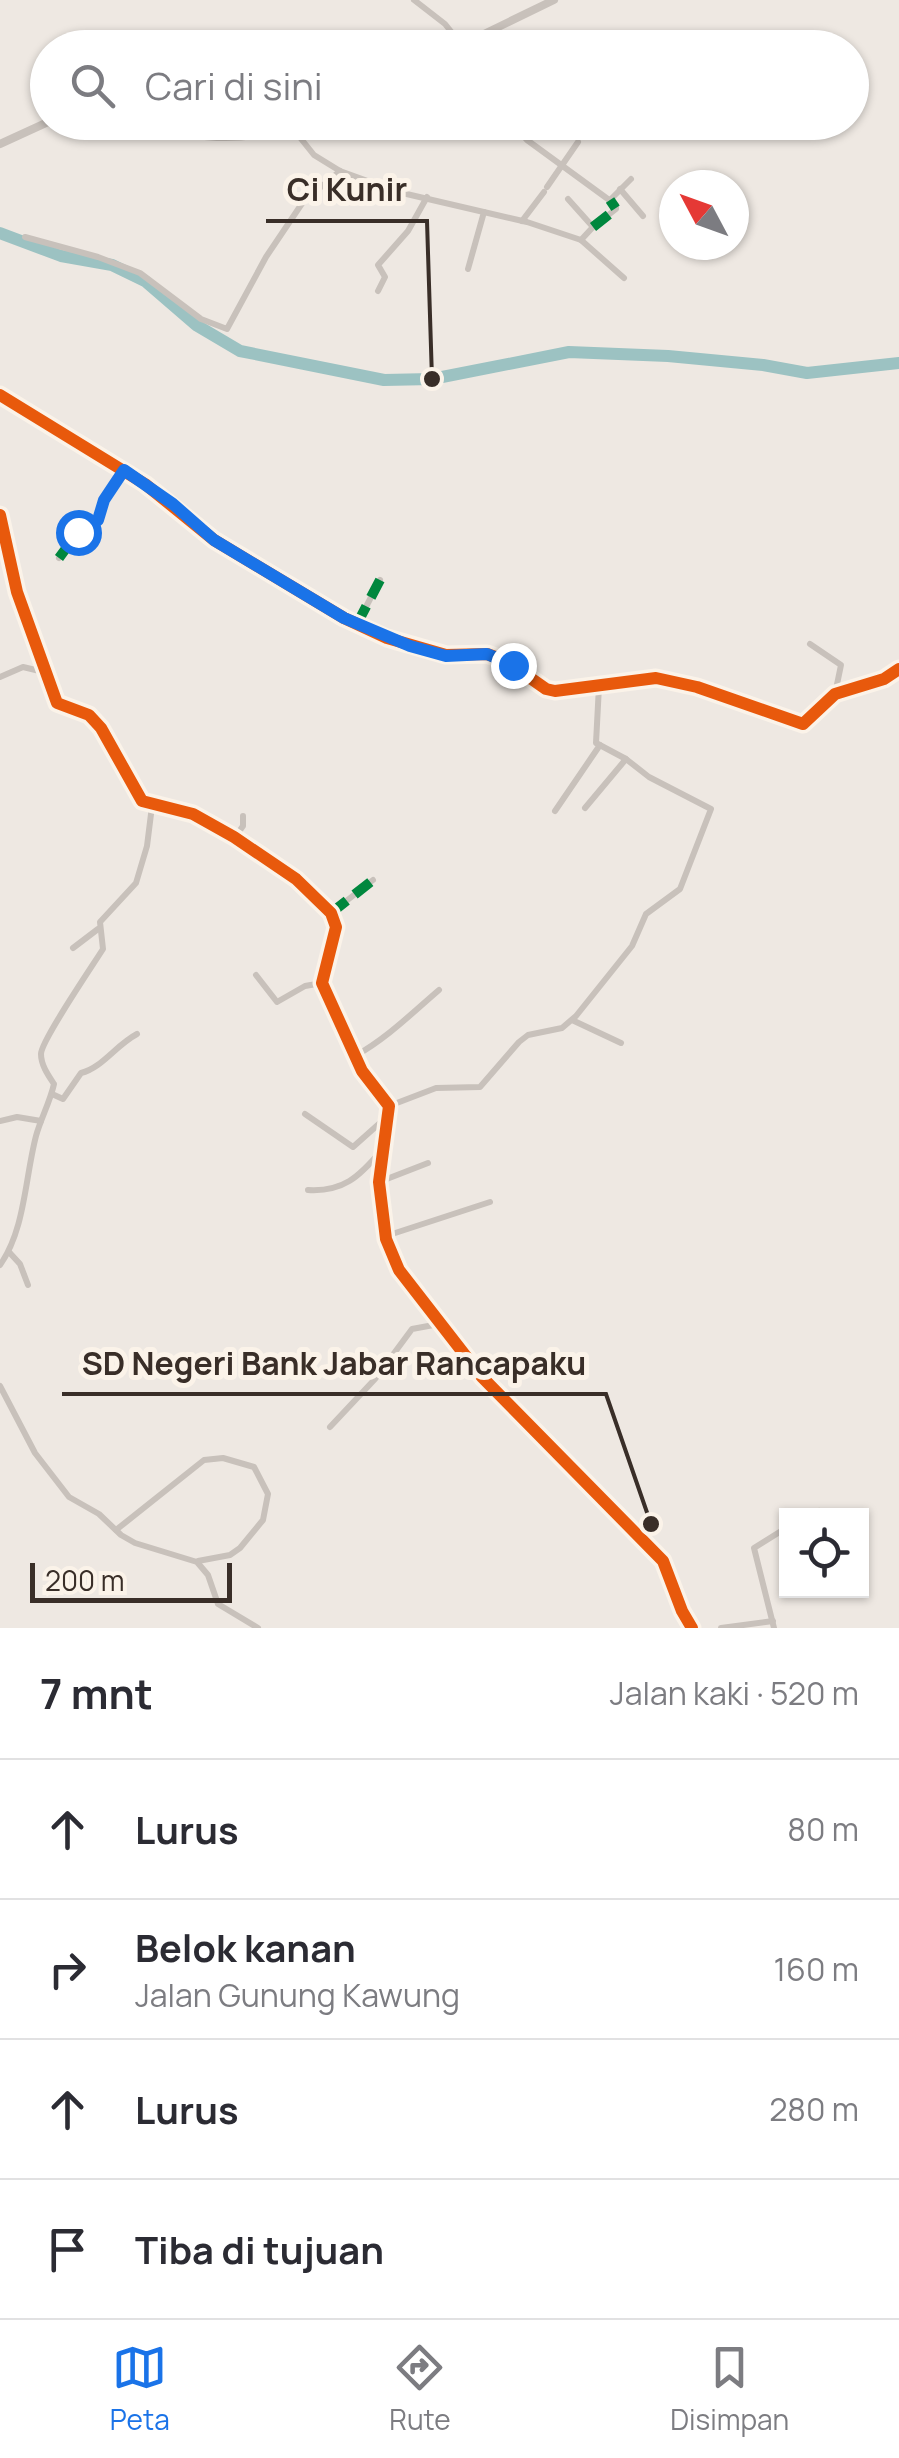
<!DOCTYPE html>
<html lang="id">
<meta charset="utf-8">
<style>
:root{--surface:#fff;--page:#f7f7f7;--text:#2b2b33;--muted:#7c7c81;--line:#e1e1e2;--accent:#1a73e8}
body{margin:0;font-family:Manrope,sans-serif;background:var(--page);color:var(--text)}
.controls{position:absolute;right:30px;bottom:30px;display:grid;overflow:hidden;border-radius:0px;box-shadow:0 2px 8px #0004}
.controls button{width:90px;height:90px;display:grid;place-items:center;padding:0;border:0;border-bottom:2px solid var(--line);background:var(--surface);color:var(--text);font:50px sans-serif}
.compass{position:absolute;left:659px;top:170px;width:90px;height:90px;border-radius:50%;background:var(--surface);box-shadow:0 2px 8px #0004;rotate:311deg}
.scale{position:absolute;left:30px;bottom:25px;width:202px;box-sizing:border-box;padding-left:10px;border:5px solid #392e28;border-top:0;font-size:28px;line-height:35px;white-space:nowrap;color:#392e28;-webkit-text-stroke:8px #fbf3e9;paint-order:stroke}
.stop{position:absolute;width:30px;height:30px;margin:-22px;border:8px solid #1a73e8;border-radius:50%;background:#fff}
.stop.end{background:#1a73e8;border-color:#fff;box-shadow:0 2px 10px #0008}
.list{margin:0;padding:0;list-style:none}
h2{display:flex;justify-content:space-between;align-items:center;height:130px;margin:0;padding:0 40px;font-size:42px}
h2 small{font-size:32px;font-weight:400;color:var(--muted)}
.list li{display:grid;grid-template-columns:65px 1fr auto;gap:30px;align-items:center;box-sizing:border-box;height:140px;padding:0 40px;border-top:2px solid var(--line)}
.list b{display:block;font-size:38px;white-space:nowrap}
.list p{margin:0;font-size:32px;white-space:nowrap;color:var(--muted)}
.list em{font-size:32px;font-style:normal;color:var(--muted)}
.icon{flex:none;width:55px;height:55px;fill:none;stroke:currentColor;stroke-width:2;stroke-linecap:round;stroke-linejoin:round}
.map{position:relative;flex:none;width:899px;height:1628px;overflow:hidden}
.search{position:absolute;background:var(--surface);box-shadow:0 2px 8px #0004;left:30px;right:30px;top:30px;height:110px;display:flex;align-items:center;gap:25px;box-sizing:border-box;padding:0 35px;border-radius:55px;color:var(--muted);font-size:38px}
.sheet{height:690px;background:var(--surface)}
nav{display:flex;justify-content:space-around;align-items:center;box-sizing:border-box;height:140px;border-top:2px solid var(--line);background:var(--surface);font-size:28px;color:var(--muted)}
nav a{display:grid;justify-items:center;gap:5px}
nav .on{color:var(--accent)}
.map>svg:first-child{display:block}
</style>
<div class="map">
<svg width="899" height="1628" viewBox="0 0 899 1628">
<rect width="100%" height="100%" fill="#eee8e2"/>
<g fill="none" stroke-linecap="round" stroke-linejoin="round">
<polyline stroke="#9cc2c2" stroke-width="12" points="0,233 61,256 112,265 145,281 196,325 240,351 384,380 432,379 569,352 668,356 763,365 807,373 899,363"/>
<g stroke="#c8c1bb" stroke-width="6">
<polyline points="414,0 445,24 461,44"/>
<polyline points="339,47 339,48"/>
<polyline points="511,122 527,140 616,205 616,209 593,227"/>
<polyline points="290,125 314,155 340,171 398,192 527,222 581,240 624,278"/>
<polyline points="547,187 578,142"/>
<polyline points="620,189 643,216"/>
<polyline points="568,199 593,227 581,240"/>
<polyline points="610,200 631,179"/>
<polyline points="522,221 544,192"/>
<polyline points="25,237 98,257 140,273 201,319 227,329 266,257 303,202 340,171"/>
<polyline points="468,269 484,212"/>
<polyline points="378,291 385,277 378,265 408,231 427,197"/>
<polyline points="0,395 145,484 214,540 344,618 387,638 446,655 487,654 506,661 546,689 555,691 656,678 697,687 803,724 835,694 884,679 899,669"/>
<polyline points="0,515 17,592 57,703 89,715 101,728 142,801 193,814 234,837 296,879 331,913 336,927 322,983 362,1071 389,1106 379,1182 386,1239 399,1270 482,1377 663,1561 682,1611 692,1628"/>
<polyline points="59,558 78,532 98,521 104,500 124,470"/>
<polyline points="357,624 380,580"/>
<polyline points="810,644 841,665 835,694"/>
<polyline points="0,677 23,667 44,672"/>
<polyline points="585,808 626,759"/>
<polyline points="555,811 600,745"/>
<polyline points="235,837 243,826 243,816"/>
<polyline points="331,913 373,880"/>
<polyline points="73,948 98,929"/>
<polyline points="256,975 277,1002 305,986 322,983"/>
<polyline points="572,1020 621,1043"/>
<path d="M355 1056C387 1038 411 1014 439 990"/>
<path d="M52 1094 63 1099 81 1073C102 1068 116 1045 137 1034"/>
<polyline points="389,1106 436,1088 480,1087 519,1042 528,1035 562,1028 576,1016 632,946 646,914 680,889 711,809 649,777 626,759 596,743 599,686"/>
<polyline points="305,1114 353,1147 390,1114"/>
<polyline points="0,1121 17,1117 41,1121"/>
<polyline points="379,1182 428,1163"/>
<path d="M308 1190C343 1192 359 1177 381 1151"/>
<polyline points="386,1236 490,1202"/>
<polyline points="9,1252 20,1264 28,1285"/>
<path d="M0 1265C25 1230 25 1178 36 1136 41 1118 50 1102 54 1084 48 1075 41 1065 41 1054 41 1041 93 965 103 949L100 922 136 883 147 846 152 806"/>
<polyline points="0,1386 35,1453 69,1497 99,1514 121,1535 135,1543 197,1562 208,1575 218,1604 258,1628"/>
<polyline points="330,1427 375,1379 412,1329 439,1324"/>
<polyline points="811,1516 819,1511"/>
<polyline points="116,1530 204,1460 223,1458 254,1467 268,1494 263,1520 240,1548 230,1555 198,1561"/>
<polyline points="721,1628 773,1621"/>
<polyline points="774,1628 754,1548 786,1528"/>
</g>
<g stroke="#c8c1bb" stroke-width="8">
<polyline points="455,48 554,0"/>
<path d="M124 122C182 134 241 149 296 122"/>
<polyline points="0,144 48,122"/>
</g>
<g stroke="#00873e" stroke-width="10" stroke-dasharray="20 10" stroke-linecap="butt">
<polyline points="593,227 616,209 610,200"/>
<polyline points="59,558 78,532 98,521 104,500 124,470"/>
<polyline points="357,624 380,580"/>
<polyline points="331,913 373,880"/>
</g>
<defs>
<g id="cycleway">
<polyline points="0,395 145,484 214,540 344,618 387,638 446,655 487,654 506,661 546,689 555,691 656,678 697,687 803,724 835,694 884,679 899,669"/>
<polyline points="0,515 17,592 57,703 89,715 101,728 142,801 193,814 234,837 296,879 331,913 336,927 322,983 362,1071 389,1106 379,1182 386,1239 399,1270 482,1377 663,1561 682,1611 692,1628"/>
</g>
</defs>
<use href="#cycleway" stroke="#fbf3e9" stroke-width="19"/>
<use href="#cycleway" stroke="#e8590c" stroke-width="12"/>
</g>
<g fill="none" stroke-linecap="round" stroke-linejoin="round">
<polyline stroke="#1a73e8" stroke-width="12" points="78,532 98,520 104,500 124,470 173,504 214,540 344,618 410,646 446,656 487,654 513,665"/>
</g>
<path fill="none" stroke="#392e28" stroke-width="4" d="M432 379L427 221H266M651 1524L606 1394H62"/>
<g fill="#392e28" stroke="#fbf3e9" stroke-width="4">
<circle cx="432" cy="379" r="10"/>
<circle cx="651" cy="1524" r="10"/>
</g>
<g font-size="32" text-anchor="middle" font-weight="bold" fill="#392e28" stroke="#fbf3e9" stroke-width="10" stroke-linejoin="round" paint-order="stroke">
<text x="347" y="201">Ci Kunir</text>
<text x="334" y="1375">SD Negeri Bank Jabar Rancapaku</text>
</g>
</svg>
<div class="controls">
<button><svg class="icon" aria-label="locate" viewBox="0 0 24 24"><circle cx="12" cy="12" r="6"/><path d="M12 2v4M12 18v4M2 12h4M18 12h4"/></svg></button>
</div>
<svg class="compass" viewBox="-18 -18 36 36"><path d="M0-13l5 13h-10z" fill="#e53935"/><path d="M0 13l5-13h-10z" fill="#7c7c81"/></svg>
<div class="scale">200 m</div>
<div class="stop" style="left:78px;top:532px"></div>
<div class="stop end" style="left:513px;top:665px"></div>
<div class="search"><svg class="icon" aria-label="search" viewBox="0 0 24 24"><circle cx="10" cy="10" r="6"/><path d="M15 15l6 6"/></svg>Cari di sini</div>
</div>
<section class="sheet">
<h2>7 mnt<small>Jalan kaki · 520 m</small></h2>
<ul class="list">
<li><svg class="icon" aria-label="ahead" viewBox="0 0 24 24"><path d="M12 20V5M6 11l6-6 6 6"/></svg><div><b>Lurus</b></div><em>80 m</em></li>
<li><svg class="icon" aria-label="right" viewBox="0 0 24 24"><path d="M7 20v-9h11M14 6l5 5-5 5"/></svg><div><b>Belok kanan</b><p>Jalan Gunung Kawung</p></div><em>160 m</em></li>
<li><svg class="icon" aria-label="ahead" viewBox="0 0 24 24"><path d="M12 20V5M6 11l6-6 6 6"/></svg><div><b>Lurus</b></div><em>280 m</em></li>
<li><svg class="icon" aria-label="arrive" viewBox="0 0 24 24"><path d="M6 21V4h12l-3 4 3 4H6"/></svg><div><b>Tiba di tujuan</b></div></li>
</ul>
</section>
<nav>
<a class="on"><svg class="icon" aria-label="map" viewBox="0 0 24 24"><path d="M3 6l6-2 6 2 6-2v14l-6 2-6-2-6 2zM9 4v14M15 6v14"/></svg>Peta</a>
<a><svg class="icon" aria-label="directions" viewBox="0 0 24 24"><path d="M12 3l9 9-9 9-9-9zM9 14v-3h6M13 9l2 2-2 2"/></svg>Rute</a>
<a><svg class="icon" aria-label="saved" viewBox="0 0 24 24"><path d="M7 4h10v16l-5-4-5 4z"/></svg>Disimpan</a>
</nav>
